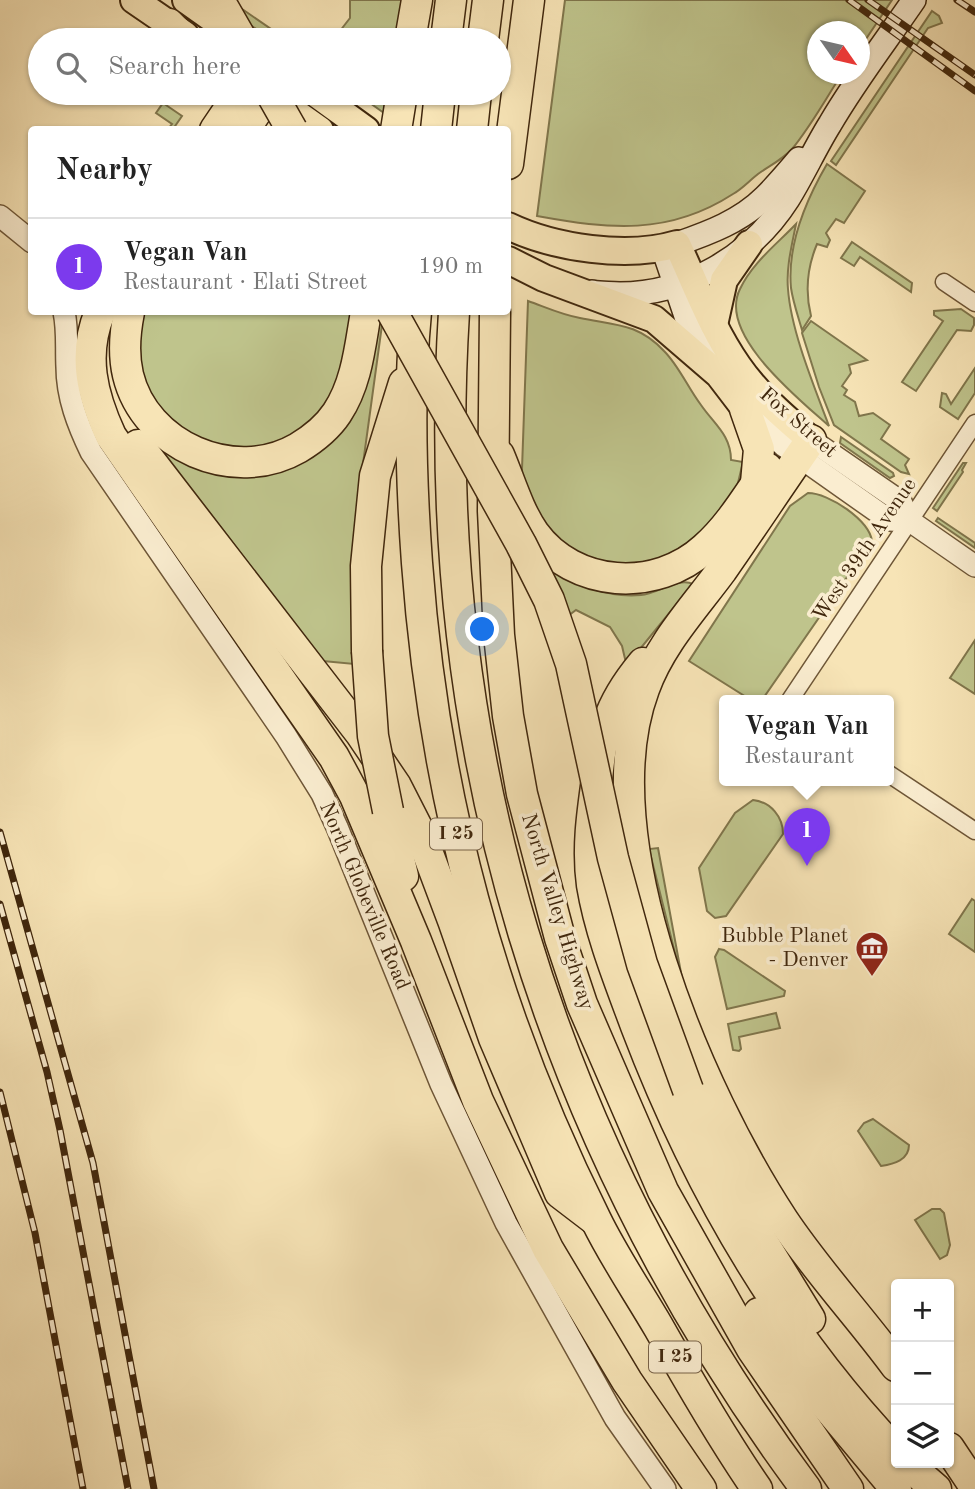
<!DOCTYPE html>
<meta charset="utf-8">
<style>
:root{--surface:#fff;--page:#f2f2f2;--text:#222;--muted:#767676;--line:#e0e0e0;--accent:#7c3aed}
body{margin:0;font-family:"Old Standard TT",serif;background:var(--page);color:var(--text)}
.controls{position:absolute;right:21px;bottom:21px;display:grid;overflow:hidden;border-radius:7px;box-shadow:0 2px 5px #0004}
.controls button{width:63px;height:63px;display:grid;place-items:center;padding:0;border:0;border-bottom:2px solid var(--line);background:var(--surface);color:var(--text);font:35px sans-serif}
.compass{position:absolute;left:807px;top:21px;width:63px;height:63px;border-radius:50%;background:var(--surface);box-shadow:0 2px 5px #0004;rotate:124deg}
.you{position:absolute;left:483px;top:630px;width:24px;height:24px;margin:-18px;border:5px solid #fff;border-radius:50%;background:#1a73e8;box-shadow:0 0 0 10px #1a73e833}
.badge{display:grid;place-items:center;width:46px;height:46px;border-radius:50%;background:var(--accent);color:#fff;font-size:23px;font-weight:700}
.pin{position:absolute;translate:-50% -58px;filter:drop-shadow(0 2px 4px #0008)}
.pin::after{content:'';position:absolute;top:37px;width:24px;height:21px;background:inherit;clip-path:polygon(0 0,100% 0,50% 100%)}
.popup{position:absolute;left:719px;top:695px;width:175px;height:91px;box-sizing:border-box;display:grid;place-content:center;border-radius:7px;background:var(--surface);filter:drop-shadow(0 2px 5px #0005);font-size:23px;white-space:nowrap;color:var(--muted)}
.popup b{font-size:26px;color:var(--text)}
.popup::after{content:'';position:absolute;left:50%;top:100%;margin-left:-14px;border:14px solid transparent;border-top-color:var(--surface)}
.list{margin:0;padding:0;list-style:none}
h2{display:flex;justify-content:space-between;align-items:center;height:91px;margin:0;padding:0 28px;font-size:30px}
h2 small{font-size:23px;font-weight:400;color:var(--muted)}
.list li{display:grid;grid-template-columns:46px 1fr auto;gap:21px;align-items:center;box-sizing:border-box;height:98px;padding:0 28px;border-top:2px solid var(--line)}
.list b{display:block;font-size:26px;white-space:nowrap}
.list p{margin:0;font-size:23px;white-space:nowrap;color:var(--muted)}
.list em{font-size:23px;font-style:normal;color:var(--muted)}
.icon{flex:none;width:38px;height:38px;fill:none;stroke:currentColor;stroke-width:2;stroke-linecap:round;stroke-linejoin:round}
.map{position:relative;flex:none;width:975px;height:1489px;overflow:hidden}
.search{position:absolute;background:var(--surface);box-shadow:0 2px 5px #0004;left:28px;top:28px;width:483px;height:77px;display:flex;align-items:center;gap:18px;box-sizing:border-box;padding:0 24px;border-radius:38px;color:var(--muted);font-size:26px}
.panel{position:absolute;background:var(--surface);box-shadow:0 2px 5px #0004;left:28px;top:126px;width:483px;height:189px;border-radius:7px}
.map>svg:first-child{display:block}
</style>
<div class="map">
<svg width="975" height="1489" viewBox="0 0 975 1489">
<rect width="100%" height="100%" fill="#f7e4b6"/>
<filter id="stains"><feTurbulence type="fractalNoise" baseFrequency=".00286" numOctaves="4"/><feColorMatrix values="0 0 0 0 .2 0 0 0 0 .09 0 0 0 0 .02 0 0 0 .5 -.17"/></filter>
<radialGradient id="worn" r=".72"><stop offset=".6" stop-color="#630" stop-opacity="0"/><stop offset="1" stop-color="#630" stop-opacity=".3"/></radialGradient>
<g fill="#bfc48c" stroke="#80764c" stroke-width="2">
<polygon points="214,0 229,0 287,40 272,40"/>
<polygon points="350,0 402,0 396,40 333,40 350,18"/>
<path d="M565 0H892L860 48V32H818V74H842C826 98 811 126 792 149 782 160 769 166 758 174 749 181 742 189 733 194 668 236 609 229 537 216Z"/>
<polygon points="932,11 939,16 942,23 928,28 836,165 831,161"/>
<polygon points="356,93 387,93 384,113"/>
<polygon points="163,103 182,116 173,129 168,129 172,124 156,113"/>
<path d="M827 164 865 191 844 223 836 219 826 233 830 240 827 247 817 244C807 268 805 292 811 316L802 330C798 316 793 302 791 288 787 245 806 200 827 164Z"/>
<path d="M796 224C792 245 786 267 788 289 791 331 814 386 829 426 799 399 717 334 740 289 752 263 777 244 796 224Z"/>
<polygon points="852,242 912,283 911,292 860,257 854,266 841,258"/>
<path d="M528 301C545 307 562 315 580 318 614 325 638 323 664 351 679 366 688 388 701 405 714 424 731 435 731 460L743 462 737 487 705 533 687 553 619 571 555 542 523 495 522 469Z"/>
<polygon points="961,309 974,318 974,325 971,331 957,330 916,391 902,382 943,321 934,315 934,311"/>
<polygon points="141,312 356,312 334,398 299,436 259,451 194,440 154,405 137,368"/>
<polygon points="376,314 382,325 359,493 354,664 323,661 142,424 167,447 294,462"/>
<polygon points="811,321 867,360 849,365 851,373 842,386 847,390 844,395 855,402 859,416 873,413 890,425 881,439 909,459 905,465 909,474 901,472 834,425 819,387 802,333"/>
<polygon points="975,368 975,393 958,419 940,407 942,393 946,394 951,404"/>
<polygon points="841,437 893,473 894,476 890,478 840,443"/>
<polygon points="963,463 966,463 962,470 963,472 937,511 933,508"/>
<path d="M808 493C829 493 869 520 872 541L762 700H751L689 661 790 506Z"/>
<polygon points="938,518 975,543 975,548 936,521"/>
<path d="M547 568C575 585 608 598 641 595 657 594 678 577 693 584L640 649 626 663 622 646 610 627 576 610 568 616Z"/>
<polygon points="975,640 975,694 950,678"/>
<path d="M753 800C771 802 783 817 783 834L726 916 715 918 707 911 699 868 735 813Z"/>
<polygon points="658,848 684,989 649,849"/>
<polygon points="972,899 975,901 975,952 949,934"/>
<polygon points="719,949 724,950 785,991 784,996 727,1009 715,957"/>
<polygon points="776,1013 780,1028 739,1037 741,1049 739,1051 733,1050 728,1024"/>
<path d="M873 1119 909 1145C909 1160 894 1164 881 1166L858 1131 864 1123Z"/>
<polygon points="932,1209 940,1209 944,1213 950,1245 947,1255 940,1259 915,1220"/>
</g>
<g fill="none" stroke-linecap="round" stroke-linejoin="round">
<defs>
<g id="minor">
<polyline points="944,282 975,303"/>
<polyline points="790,700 975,423"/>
<polyline points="889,774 975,831"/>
</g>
<g id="tertiary">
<polyline points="0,216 32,242"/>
<path d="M64 312C68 330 66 348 67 367 67 397 78 425 91 452L286 736 322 794 337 827 441 1084 506 1223 615 1418 665 1489"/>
<polyline points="750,415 784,446 889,520 910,521 975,566"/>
<polyline points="811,440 901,502 910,521"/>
</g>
<g id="secondary">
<path d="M677 244C709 233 741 221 765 197 777 185 788 172 799 159"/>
<polyline points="663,248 687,319 712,364"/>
<path d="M592 292C601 294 610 293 619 294 687 294 751 257 788 199 803 175 815 148 830 124 855 81 886 41 914 0"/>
</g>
<g id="primary">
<polyline points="134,0 185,35"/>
<polyline points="186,0 241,39"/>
<polyline points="315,93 366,130"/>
<polyline points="272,96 320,130"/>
<path d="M508 226C554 248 627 259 677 244 696 285 712 329 738 366 758 395 785 418 811 440"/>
<polyline points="508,260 544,278 654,319 719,375 745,409"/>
<polyline points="714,325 724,280 749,244"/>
</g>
<g id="motorway">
<polyline points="219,0 242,40"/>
<polyline points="169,24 185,40"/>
<polyline points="410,40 417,0"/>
<polyline points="446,40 451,0"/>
<polyline points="483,40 488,0"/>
<polyline points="215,130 240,93"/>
<polyline points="244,130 269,93"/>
<polyline points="396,130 402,93"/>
<polyline points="436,130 440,93"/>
<polyline points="472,130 476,93"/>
<polyline points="508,164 529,0"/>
<path d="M100 312C82 355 92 395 111 436L334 757 355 796 416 941 478 1101 548 1249 627 1381 701 1489"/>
<path d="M129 312C125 332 123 354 128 375 145 446 234 485 298 448 313 439 327 428 337 413 357 383 360 346 366 312"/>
<path d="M416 312C408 395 411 480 417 563 434 796 491 1010 596 1220 614 1257 638 1292 659 1328 690 1383 721 1437 757 1489"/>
<path d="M454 312C427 743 548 1142 806 1489"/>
<polyline points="495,312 493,511 499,635 508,716 522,794 560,938 582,1004 663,1191 752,1349 848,1489"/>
<polyline points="745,409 759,449 756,483"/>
<path d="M811 440C781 483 752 527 722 570 694 608 660 644 644 689 588 838 700 1094 783 1220 817 1271 859 1316 896 1366"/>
<polyline points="138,445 361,734 396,786 421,835 454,923 494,1038 560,1193 594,1219"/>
<path d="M499 455C510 481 518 510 534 533 574 588 656 593 705 548 730 526 748 495 767 468"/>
<polyline points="367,651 366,566 375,476 404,383"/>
<path d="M643 663C628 681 615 701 608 722 601 741 599 760 597 779 592 814 587 849 592 885 600 933 619 980 636 1026 696 1184 780 1330 896 1452"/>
<polyline points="388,811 403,876"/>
<polyline points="688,1090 754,1228 810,1319"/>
<polyline points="759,1313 804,1379 896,1489"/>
<polyline points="949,1448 975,1487"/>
<polyline points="906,1463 936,1489"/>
</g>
</defs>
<use href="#minor" stroke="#6e5637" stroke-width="19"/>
<use href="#tertiary" stroke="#6e5637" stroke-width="24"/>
<use href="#secondary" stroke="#40270d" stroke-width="26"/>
<use href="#primary" stroke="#40270d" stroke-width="30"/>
<use href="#motorway" stroke="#40270d" stroke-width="33"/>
<use href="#minor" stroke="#faedd0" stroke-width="16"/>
<use href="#tertiary" stroke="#faedd0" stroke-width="21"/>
<use href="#secondary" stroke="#faedd0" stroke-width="23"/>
<use href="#primary" stroke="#f7e4b6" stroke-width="26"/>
<use href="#motorway" stroke="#f7e4b6" stroke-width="30"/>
<defs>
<g id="rail">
<polyline points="849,0 975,91"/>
<polyline points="868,0 975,75"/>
<polyline points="957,0 975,12"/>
<polyline points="0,832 93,1163 154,1489"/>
<polyline points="0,904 47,1072 60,1130 128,1489"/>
<polyline points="0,1092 35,1233 83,1489"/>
</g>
</defs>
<use href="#rail" stroke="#40270d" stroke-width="7"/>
<use href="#rail" stroke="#faedd0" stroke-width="4.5" stroke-dasharray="13" stroke-linecap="butt"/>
<defs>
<g id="motorway-bridge">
<polyline points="271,93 292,130"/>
<polyline points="392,312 521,544 549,600 571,664 613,858 642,964 688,1090"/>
<polyline points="367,651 373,736 388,811"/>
</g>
</defs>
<use href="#motorway-bridge" stroke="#40270d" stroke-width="33" stroke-linecap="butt"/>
<use href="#motorway-bridge" stroke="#f7e4b6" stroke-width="30"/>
</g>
<defs>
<symbol id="museum-pin" viewBox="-11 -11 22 30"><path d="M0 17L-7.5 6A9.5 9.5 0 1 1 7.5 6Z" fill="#8f2418" stroke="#faedd0"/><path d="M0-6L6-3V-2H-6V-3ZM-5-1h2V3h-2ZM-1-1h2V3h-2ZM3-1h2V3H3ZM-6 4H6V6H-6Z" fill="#fff"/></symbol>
</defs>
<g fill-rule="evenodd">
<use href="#museum-pin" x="853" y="929" width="38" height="52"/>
</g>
<g text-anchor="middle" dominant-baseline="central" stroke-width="7" stroke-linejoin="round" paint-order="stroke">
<g fill="#faedd0" stroke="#786248" stroke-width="2">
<rect x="430" y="818.5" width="52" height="31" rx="5"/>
<rect x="649" y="1341.5" width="52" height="31" rx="5"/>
</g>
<g font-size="19" font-weight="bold" fill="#40270d">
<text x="456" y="834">I 25</text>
<text x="675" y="1357">I 25</text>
</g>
<g font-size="21" fill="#40270d" stroke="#faedd0">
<text transform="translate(798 423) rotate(41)">Fox Street</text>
<text transform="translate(865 550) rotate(-56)">West 39th Avenue</text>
<text transform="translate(364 896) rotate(67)">North Globeville Road</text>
<text transform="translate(557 912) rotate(73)">North Valley Highway</text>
</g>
<g font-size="21" fill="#40270d" stroke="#faedd0" text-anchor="end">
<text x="848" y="936">Bubble Planet<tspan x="848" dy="24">- Denver</tspan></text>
</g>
</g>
<rect width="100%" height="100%" filter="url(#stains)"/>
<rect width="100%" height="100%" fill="url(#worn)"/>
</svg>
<div class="controls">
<button>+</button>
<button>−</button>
<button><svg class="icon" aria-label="layers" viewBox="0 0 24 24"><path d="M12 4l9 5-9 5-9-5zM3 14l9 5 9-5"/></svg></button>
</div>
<svg class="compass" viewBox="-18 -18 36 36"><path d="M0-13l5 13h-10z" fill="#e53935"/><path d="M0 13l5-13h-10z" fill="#767676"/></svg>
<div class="you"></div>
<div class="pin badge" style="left:807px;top:866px">1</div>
<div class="popup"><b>Vegan Van</b>Restaurant</div>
<div class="search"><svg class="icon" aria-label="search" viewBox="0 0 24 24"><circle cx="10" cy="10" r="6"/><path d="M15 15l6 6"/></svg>Search here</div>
<section class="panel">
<h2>Nearby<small></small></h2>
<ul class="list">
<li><span class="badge">1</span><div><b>Vegan Van</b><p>Restaurant · Elati Street</p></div><em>190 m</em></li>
</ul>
</section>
</div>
